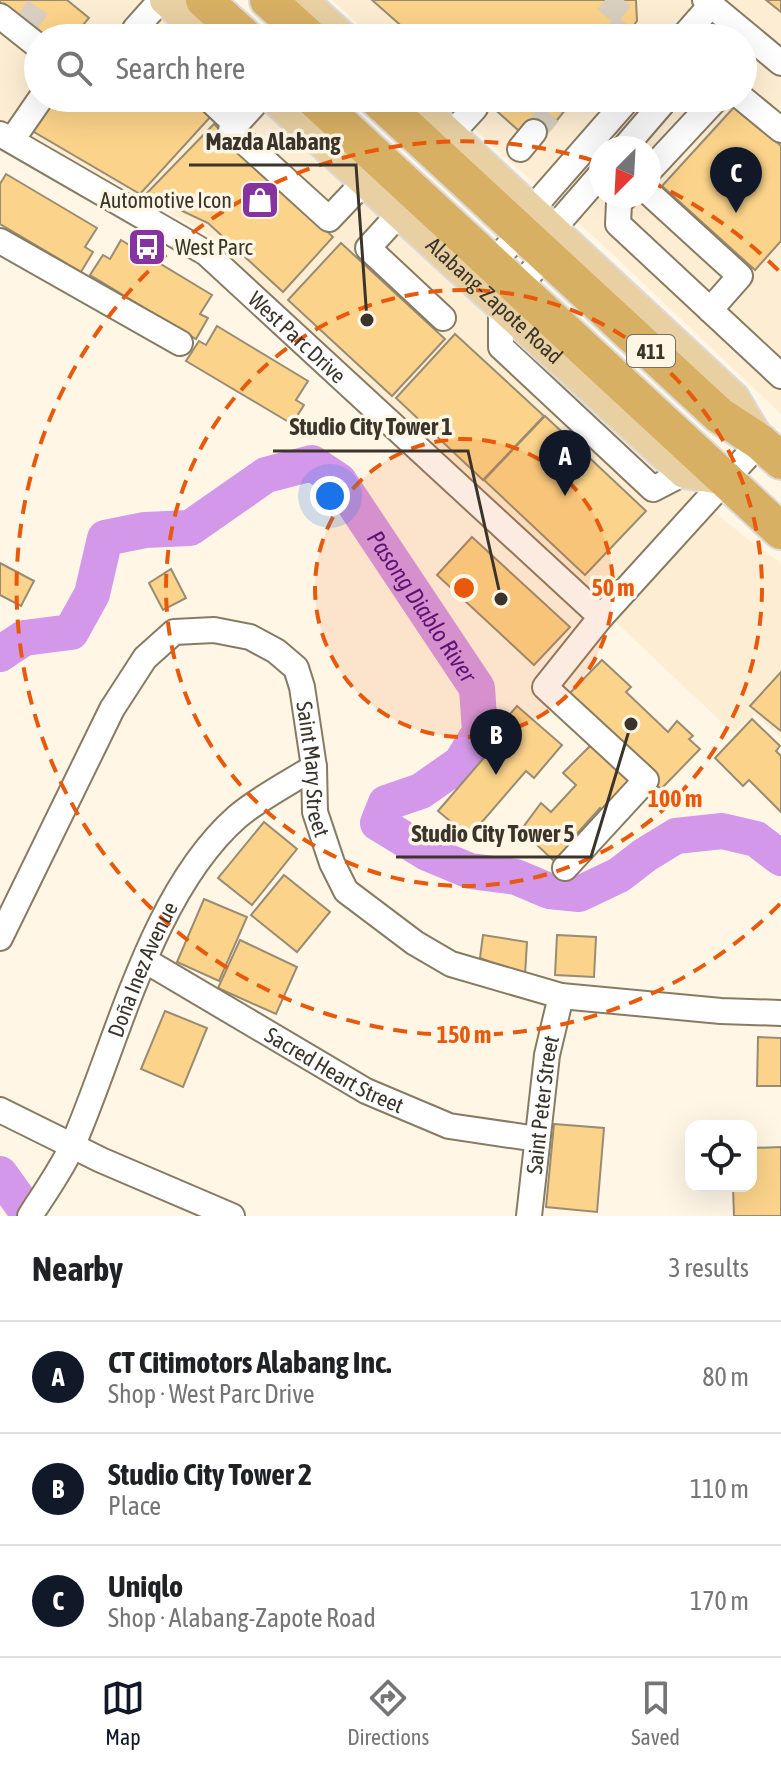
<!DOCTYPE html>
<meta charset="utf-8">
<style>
:root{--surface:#fff;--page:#f6f6f6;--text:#202124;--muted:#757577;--line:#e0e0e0;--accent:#111827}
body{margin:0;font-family:"Asap Condensed",sans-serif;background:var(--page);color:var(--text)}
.controls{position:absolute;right:24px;bottom:24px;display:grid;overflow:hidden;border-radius:16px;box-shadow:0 8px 32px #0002}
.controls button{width:72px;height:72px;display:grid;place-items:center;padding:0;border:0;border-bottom:2px solid var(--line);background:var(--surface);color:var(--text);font:40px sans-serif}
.compass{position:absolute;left:589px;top:136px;width:72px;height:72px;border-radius:50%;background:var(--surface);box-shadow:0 8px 32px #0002;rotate:204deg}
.you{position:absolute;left:330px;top:496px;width:28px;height:28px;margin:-20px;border:6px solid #fff;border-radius:50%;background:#1a73e8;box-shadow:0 0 0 12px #1a73e833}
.badge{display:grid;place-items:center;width:52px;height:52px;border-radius:50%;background:var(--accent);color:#fff;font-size:26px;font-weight:700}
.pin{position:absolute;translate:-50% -66px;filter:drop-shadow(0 2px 4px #0008)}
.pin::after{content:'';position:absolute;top:42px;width:28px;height:24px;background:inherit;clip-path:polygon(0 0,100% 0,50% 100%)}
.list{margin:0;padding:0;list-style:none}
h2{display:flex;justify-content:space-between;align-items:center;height:104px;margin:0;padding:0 32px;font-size:34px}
h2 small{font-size:26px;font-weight:400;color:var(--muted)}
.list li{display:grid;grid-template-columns:52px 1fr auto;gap:24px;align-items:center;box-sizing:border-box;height:112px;padding:0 32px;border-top:2px solid var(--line)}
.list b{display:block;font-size:30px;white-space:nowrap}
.list p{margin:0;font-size:26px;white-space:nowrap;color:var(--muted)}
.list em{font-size:26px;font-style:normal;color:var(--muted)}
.icon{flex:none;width:44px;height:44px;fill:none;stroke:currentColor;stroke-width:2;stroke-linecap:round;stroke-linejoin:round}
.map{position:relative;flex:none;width:781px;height:1216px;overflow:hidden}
.search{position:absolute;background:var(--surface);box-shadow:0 8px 32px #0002;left:24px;right:24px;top:24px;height:88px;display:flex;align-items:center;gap:20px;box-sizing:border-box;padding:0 28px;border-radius:44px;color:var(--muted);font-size:30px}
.sheet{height:440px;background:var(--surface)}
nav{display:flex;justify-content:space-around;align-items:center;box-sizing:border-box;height:112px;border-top:2px solid var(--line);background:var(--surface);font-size:22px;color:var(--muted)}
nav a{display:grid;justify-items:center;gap:4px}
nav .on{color:var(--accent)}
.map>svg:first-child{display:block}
</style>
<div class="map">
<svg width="781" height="1216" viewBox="0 0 781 1216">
<rect width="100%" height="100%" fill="#fff6e6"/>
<g fill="#fdeed3" fill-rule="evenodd">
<polygon points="0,0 141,0 183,38 38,38 38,98 249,98 624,437 750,541 781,563 781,738 755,714 733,733 203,231 0,121"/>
<path d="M332 0H781V414L605 247 440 98H743V38H374ZM601 148H649V196H601Z"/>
</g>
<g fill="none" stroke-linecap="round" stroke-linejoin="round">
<g stroke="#d398e9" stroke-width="36">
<path id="s1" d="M0 654 24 638 71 632 92 594 105 538 145 530 190 528 266 475 312 463 339 481 477 688 480 732 461 763 421 791 386 803 378 823 427 853 470 871 516 877 549 891 579 894 619 875 645 855 676 836 722 831 756 839 781 858"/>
<polyline points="0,1174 25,1209"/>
</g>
</g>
<g fill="#fbd38a" stroke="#998c73" stroke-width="2">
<polygon points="0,0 67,0 89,18 72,38 38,38 0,6"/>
<polygon points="372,0 636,0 637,21 624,38 415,38"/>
<polygon points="766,0 781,0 781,12"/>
<polygon points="119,27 130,38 109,38"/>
<polygon points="56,98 196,98 213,114 140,194 29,129"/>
<polygon points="482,98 575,98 536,146"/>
<polygon points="736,105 781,146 781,241 755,270 662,186"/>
<polygon points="214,124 333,237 283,292 208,223 146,194"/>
<polygon points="6,174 97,228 85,247 93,252 81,272 0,224 0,184"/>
<polygon points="121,240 212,295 200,314 208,318 196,339 90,275 103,255 110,259"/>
<polygon points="341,243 445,339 392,396 288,300"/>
<polygon points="217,326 308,381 296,400 304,405 292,424 186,361 199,341 206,345"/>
<polygon points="455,334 544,416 483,480 396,398"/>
<polygon points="545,416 646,511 585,575 484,480"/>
<polygon points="472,537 570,627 534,665 437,575"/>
<polygon points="0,563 34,581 21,606 0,595"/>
<polygon points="171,569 186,598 163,610 149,583"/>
<polygon points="602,660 631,687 626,692 668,732 677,721 693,736 689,739 700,749 661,789 565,698"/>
<polygon points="781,672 781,731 750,706"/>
<polygon points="517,706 562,745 534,778 526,771 469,837 438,811 495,745 488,739"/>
<polygon points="752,719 780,746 776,751 781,756 781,812 749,780 743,786 715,758"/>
<polygon points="592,744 633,782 603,811 600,808 572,839 576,844 555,862 521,830 541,803 551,812 576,785 563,773"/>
<polygon points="264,822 297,849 252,905 218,878"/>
<polygon points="284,875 330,912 297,952 251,915"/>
<polygon points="204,899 247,917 219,981 177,962"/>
<polygon points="483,935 527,942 525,975 480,958"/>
<polygon points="557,935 596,937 594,977 555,975"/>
<polygon points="240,940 297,967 276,1014 218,988"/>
<polygon points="165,1011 207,1028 183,1087 141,1069"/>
<polygon points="758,1037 781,1038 781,1086 757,1086"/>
<polygon points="554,1124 604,1128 597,1212 546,1207"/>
<polygon points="781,1147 781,1216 734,1216 733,1186 751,1186 751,1148"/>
</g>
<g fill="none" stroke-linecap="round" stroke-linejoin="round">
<g stroke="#d8cfc0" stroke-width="24" stroke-dasharray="24 12" stroke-linecap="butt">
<polyline points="605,0 629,20 614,38"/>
<polyline points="24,27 43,0"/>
<polyline points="534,132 563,98"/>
</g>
<defs>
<g id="minor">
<polyline points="705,0 781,63"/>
<polyline points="0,16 38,46"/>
<polyline points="144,38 135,29 161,0"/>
<polyline points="682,38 711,5"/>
<polyline points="208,98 227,116 244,98"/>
<polyline points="260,98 231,130 329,219 365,181"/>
<polyline points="742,98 781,130"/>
<path id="s2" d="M0 134 206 253 601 617"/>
<polyline points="451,134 475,108"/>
<polyline points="12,140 41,98"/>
<polyline points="624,148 667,98"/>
<polyline points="520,149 534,132"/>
<polyline points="649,171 717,98"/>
<polyline points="649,193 740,276 710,310"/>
<polyline points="626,196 619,203 618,224 781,376"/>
<polyline points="400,213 368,248 443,318"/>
<polyline points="0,241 180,343"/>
<polyline points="491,265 522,231 532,209 629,98"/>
<polyline points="517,289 547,254 553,229 601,174"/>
<polyline points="501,306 501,347 653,489 684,473"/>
<polyline points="565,868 646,780 545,687 601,617 760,442"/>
<path id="s3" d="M0 938 112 709 145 658 174 632 214 630 250 637 276 651 296 668 302 687 314 767 315 812 332 863 346 891 415 943 451 964 561 996 721 1011 781 1013"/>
<path id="s4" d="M146 961 366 1091 449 1126 537 1139"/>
<polyline points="0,1110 101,1160 232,1216"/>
<path id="s5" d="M30 1216C45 1192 63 1168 74 1142 118 1040 152 892 237 817 259 798 289 783 314 767"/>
<path id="s6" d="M529 1216 547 1055 561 996"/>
</g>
<g id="major">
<polyline points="165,0 207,38"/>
<polyline points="302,0 344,38"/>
<path id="s7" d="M273 98 684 473 726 480"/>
<polyline points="411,98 734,398 759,440"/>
</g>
<g id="highway">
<polyline points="204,0 246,38"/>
<polyline points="268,0 310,38"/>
<polyline points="313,98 781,531"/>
<polyline points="376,98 719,415 760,442 781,461"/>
</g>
</defs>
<use href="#minor" stroke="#887b63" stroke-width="28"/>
<use href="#major" stroke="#dcdad9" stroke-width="34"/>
<use href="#highway" stroke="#dcdad9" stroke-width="40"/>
<use href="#minor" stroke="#fff" stroke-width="24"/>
<use href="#major" stroke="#e8d0a2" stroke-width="30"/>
<use href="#highway" stroke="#d8b064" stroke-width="36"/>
</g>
<circle cx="464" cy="588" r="149" fill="#e8590c" fill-opacity=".12"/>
<g fill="none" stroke="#e8590c" stroke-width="4" stroke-dasharray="14 10">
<circle cx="464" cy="588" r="149"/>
<circle cx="464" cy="588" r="298"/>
<path d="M780 904A447 447 0 1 1 598 162M649 181A447 447 0 0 1 780 272"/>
</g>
<defs>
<symbol id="shop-square" viewBox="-11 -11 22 22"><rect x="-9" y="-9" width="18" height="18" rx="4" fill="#8633a2" stroke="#fff6e6"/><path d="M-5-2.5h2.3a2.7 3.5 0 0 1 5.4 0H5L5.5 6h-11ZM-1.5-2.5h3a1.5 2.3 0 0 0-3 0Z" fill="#fff"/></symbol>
<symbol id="bus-square" viewBox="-11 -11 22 22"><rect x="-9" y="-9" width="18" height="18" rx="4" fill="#8633a2" stroke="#fff6e6"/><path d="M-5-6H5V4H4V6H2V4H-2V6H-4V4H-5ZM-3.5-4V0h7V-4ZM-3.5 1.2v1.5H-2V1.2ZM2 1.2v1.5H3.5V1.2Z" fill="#fff"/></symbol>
</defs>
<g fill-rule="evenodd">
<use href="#shop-square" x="238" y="178" width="44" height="44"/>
<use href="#bus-square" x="125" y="225" width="44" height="44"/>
</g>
<g text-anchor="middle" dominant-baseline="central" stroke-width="7" stroke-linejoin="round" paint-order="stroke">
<rect fill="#fff6e6" stroke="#756e62" stroke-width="2" x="627" y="335" width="48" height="32" rx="6"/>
<g font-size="20" font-weight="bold" fill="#3a342a">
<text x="651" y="351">411</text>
</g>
<g font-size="22" fill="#3a342a" stroke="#fff6e6" text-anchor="end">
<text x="232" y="200">Automotive Icon</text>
<text x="175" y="247" text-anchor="start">West Parc</text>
</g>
<g font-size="22" fill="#3a342a" stroke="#fff6e6">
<text stroke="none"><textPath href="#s7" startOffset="300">Alabang-Zapote Road</textPath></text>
<text stroke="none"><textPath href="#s2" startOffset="362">West Parc Drive</textPath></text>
<text stroke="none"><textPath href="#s3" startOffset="590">Saint Mary Street</textPath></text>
<text stroke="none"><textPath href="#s5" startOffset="272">Doña Inez Avenue</textPath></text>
<text stroke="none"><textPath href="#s4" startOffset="218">Sacred Heart Street</textPath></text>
<text stroke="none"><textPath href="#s6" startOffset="112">Saint Peter Street</textPath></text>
</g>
<g font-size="24" font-style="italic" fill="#5d1374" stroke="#fff6e6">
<text stroke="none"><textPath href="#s1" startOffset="586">Pasong Diablo River</textPath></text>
</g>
</g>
<circle cx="464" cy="588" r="12" fill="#e8590c" stroke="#fff6e6" stroke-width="4"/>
<g font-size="24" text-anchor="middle" font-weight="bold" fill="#e8590c" stroke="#fff6e6" stroke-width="7" stroke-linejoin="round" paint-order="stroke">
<text x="613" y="596">50 m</text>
<text x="675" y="807">100 m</text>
<text x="464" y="1043">150 m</text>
</g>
<path fill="none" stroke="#3a342a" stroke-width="3" d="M367 320L356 165H189M501 599L468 451H273M631 724L591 857H396"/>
<g fill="#3a342a" stroke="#fff6e6" stroke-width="3">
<circle cx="367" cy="320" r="8"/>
<circle cx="501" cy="599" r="8"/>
<circle cx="631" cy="724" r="8"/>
</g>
<g font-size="24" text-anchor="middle" font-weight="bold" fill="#3a342a" stroke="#fff6e6" stroke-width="7" stroke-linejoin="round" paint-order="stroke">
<text x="273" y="150">Mazda Alabang</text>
<text x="371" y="435">Studio City Tower 1</text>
<text x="493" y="842">Studio City Tower 5</text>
</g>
</svg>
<div class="controls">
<button><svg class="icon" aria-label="locate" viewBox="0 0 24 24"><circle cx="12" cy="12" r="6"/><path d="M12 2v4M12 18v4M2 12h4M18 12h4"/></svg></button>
</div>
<svg class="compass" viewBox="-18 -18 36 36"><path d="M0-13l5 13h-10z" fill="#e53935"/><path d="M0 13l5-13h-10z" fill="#757577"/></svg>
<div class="you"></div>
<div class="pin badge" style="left:565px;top:496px">A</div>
<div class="pin badge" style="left:496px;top:775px">B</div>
<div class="pin badge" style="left:736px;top:213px">C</div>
<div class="search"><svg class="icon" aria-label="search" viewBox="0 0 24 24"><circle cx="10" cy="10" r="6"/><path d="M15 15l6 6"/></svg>Search here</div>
</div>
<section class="sheet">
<h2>Nearby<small>3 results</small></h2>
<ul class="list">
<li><span class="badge">A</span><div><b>CT Citimotors Alabang Inc.</b><p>Shop · West Parc Drive</p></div><em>80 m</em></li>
<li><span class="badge">B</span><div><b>Studio City Tower 2</b><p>Place</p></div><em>110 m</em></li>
<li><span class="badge">C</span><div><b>Uniqlo</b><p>Shop · Alabang-Zapote Road</p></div><em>170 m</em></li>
</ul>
</section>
<nav>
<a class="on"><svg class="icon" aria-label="map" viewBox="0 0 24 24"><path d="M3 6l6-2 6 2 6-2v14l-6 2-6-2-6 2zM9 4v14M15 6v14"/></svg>Map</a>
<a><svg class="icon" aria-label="directions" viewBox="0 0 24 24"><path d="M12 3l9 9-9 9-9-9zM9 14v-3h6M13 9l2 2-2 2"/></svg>Directions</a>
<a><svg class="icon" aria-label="saved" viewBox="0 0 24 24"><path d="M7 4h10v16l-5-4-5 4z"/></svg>Saved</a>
</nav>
